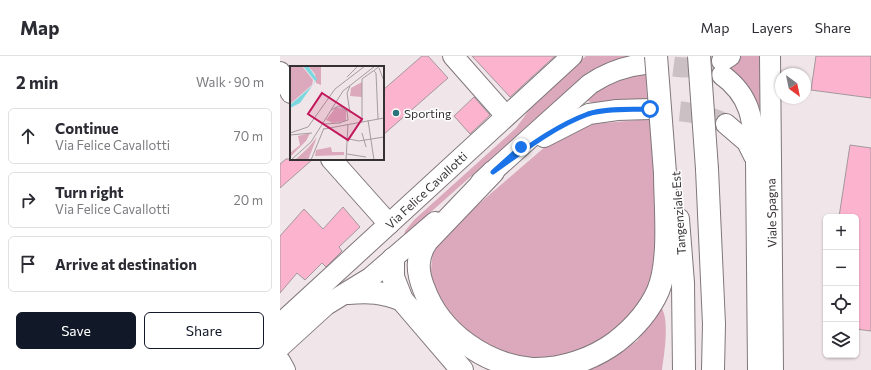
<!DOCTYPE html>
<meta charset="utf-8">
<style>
:root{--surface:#fff;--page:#f2f2f3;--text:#2b2b33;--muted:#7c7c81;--line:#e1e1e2;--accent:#111827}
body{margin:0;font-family:Commissioner,sans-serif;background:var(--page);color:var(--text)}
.controls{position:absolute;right:12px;bottom:12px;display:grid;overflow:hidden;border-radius:6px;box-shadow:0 1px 3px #0004}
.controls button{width:36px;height:36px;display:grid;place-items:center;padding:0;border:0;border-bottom:1px solid var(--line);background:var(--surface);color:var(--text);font:20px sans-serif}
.compass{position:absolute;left:495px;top:12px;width:36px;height:36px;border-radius:50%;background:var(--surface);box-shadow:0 1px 3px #0004;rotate:147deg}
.stop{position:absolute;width:12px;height:12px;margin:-9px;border:3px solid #1a73e8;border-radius:50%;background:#fff}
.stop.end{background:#1a73e8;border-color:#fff;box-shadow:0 1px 4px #0008}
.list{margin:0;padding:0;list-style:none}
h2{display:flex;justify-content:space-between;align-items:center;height:52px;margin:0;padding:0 16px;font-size:17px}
h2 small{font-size:13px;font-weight:400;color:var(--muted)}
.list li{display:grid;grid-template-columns:26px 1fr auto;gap:12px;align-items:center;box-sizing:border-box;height:56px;margin:0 8px 8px;padding:0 8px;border:1px solid var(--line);border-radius:6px}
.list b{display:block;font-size:15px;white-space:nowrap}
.list p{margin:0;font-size:13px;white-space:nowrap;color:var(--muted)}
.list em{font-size:13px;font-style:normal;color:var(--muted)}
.actions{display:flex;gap:8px;padding:12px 16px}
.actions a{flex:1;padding:9px 0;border:1px solid var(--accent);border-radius:6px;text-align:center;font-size:14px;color:var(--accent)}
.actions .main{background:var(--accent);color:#fff}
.icon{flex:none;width:22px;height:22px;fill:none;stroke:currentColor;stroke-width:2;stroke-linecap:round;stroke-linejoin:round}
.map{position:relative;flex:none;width:591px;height:314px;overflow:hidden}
header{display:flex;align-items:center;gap:24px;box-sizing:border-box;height:56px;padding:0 20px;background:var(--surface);border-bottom:1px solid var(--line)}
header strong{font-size:19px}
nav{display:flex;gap:22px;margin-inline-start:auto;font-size:14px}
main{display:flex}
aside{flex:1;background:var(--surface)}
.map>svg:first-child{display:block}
</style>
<header>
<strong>Map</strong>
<nav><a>Map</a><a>Layers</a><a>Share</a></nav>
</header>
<main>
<aside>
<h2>2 min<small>Walk · 90 m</small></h2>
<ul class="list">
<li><svg class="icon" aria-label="ahead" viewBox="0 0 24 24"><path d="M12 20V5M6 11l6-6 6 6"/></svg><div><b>Continue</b><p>Via Felice Cavallotti</p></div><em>70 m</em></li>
<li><svg class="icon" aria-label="right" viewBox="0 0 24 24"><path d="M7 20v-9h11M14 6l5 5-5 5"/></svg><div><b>Turn right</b><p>Via Felice Cavallotti</p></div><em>20 m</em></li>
<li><svg class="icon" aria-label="arrive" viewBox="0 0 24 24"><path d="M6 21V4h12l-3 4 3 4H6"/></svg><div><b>Arrive at destination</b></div></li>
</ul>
<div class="actions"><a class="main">Save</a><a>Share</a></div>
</aside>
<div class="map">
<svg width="591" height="314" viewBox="0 0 591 314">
<rect width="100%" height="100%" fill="#f0e5e8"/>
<g fill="#dba9bb">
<polygon points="306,0 351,0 321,10 308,16 124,180 125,175 134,164 236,72 257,43"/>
<path d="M460 0H483L479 62C476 35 466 26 446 9Z"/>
<polygon points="366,15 367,44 315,48 308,45 308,41 330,26"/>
<polygon points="370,63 377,142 375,208 368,240 349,266 303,298 272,303 228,301 194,284 166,261 150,225 153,193 159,182 273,84 312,68"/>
<path d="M381 251C390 264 384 299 382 314H299L338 297 357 285Z"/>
</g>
<g fill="#fcb4ce" stroke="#a3989c">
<polygon points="142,0 148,0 168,22 103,79 103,34"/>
<polygon points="192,0 275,0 230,41"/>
<polygon points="536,0 591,0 591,42 531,34"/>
<polygon points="194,41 210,59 190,78 174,60"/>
<polygon points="570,89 591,92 591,275 576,273 576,161 559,161"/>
<polygon points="6,103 33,103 0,132 0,108"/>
<polygon points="63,151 80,171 59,191 62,195 46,211 42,207 25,224 17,217 0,237 0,180 24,153 43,173"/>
</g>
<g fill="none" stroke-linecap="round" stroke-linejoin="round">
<g stroke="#cbc1c4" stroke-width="20" stroke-dasharray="20 10" stroke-linecap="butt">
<path d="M365 2C390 14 415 14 442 5"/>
<path d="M370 53C396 55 422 55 446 68"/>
</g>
<defs>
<g id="minor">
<polyline points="173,0 226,60"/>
<polyline points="490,0 493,314"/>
<polyline points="442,5 450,0"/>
<polyline points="0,16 11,37"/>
<path d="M442 19C474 42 473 70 476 105L478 314"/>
<polyline points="446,68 467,86 474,100"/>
<polyline points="264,81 309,58 337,54 370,53"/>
<polyline points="51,103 109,168"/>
<path d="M201 126 310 28C328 16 344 10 365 8"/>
<polyline points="0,268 292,0"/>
<polyline points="0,291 46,249 90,222 155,166"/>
<polyline points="0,305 5,314"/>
</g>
<g id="highway">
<polyline points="427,113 434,268 433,314"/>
<path d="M213 116 147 185C136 201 137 216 144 233 160 277 206 309 252 313 282 314 313 303 336 286 354 272 369 255 378 235 391 204 385 150 385 117"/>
<polyline points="398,163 403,227 404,314"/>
<polyline points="113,203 113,221 122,244 182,314"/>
<path d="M68 237C88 235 104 236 122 244"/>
</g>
</defs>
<use href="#minor" stroke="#80777a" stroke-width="22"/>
<use href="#highway" stroke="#80777a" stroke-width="24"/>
<use href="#minor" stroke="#fff" stroke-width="20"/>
<use href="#highway" stroke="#fff" stroke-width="22"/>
<defs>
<g id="highway-bridge">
<polyline points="376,0 385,117"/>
<polyline points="419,0 427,113"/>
</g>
</defs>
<use href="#highway-bridge" stroke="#80777a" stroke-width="24" stroke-linecap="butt"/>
<use href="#highway-bridge" stroke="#fff" stroke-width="22"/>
</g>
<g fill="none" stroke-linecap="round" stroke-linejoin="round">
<path stroke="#1a73e8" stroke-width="5" d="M241 91 213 116C243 95 273 71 308 58 327 52 350 54 370 53"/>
</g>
<circle fill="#2b747b" stroke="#fff" stroke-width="1.5" cx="116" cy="57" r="4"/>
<g text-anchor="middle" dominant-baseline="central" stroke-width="3" stroke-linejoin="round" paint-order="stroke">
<g font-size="12" fill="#353132" stroke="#fff" text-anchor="start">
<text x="124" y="57">Sporting</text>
</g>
<g font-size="12" fill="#353132" stroke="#fff">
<text transform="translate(146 134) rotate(-43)">Via Felice Cavallotti</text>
<text transform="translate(398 157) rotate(-94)">Tangenziale Est</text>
<text transform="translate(491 157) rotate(-91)">Viale Spagna</text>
</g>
</g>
<g transform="translate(10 10)">
<rect width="94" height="94" fill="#f0e5e8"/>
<path d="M0 0H12L23 14 22 19 0 38ZM18 0H31V19L26 17 25 8ZM72 16V31L60 30 61 22ZM46 41 56 44V55L43 57 36 54ZM20 67 16 75 0 91V87L10 79 8 70ZM27 71 18 94H5L18 82ZM41 81 42 86H54V89L25 90 26 84Z" fill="#dba9bb"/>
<path d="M13 0H18L27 13 10 37 0 42V39L22 20 25 15Z" fill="#7bd8e0"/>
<path fill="none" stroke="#a59d9f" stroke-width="1" d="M89 2 94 15M84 5 86 7 88 53M57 11 68 0M45 23 75 0M41 44 49 40 57 45 58 54 49 57M60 47 57 27 60 20M78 54 84 94M72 56V13L90 0M34 58 50 57M34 63 94 52M0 67 18 61 45 23M72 67 76 81M0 69 22 67M59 73 69 75 94 71M57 88 76 91M1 94 21 76 53 25 85 0M21 94 34 62M56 94 58 58"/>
<path fill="#c2185b" fill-opacity="0.15" stroke="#c2185b" stroke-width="2" d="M32 27 72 53 58 74 18 48Z"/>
<rect width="94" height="94" fill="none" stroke="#353132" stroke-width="2"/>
</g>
</svg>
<div class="controls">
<button>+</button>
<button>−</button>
<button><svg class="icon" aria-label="locate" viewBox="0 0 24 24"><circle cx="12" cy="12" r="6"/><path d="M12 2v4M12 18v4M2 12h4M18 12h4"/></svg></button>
<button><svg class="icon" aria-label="layers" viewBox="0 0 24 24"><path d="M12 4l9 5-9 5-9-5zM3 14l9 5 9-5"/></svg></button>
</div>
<svg class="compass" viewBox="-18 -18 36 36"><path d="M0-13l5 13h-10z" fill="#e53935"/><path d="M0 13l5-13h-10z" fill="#7c7c81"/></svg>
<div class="stop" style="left:370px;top:53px"></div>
<div class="stop end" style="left:241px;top:91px"></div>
</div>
</main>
